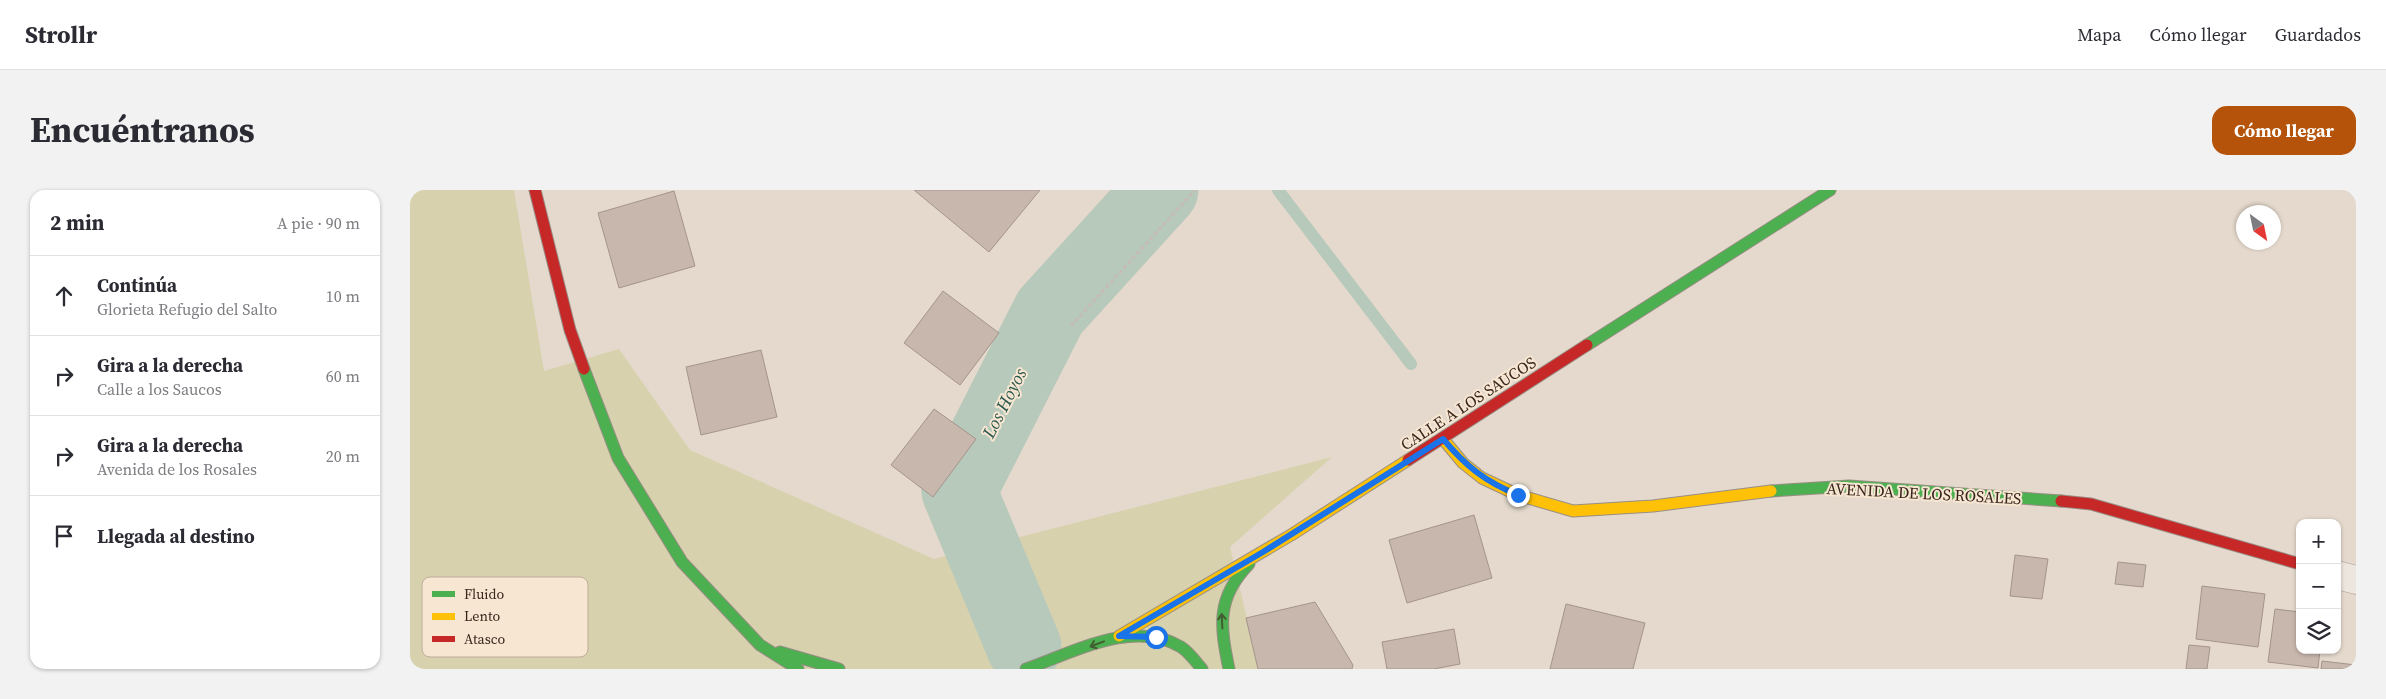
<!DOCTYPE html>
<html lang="es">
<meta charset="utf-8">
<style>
:root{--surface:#fff;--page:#f2f2f3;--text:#2b2b33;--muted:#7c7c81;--line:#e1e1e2;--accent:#b45309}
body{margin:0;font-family:"Source Serif 4",serif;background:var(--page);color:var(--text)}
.controls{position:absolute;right:15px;bottom:15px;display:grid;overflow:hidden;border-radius:10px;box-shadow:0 1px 4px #0004}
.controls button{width:45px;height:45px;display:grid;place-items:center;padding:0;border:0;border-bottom:1px solid var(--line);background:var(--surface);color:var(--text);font:25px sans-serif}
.compass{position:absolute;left:1826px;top:15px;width:45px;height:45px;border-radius:50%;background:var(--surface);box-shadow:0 1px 4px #0004;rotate:147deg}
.stop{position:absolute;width:15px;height:15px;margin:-11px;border:4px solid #1a73e8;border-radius:50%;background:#fff}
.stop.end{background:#1a73e8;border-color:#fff;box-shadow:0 1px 5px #0008}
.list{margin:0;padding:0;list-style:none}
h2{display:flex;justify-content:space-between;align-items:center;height:65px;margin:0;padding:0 20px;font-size:21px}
h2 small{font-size:16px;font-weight:400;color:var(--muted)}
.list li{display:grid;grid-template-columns:32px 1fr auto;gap:15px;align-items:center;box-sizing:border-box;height:80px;padding:0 20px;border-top:1px solid var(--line)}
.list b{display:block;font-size:19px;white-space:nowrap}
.list p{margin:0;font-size:16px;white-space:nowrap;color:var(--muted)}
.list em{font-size:16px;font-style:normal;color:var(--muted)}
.icon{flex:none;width:28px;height:28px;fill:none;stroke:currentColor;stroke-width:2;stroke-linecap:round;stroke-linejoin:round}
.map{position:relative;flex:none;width:1946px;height:479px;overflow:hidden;border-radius:15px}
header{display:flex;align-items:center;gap:30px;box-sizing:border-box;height:70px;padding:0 25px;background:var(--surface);border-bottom:1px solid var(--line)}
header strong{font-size:24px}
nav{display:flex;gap:28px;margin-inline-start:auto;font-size:18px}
.intro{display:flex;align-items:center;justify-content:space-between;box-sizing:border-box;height:120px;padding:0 30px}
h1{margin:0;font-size:35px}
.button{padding:12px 22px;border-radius:15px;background:var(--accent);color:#fff;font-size:18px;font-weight:700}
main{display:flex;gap:30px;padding:0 30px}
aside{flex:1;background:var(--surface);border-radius:15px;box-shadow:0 1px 4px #0004}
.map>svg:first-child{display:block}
</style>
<header>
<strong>Strollr</strong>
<nav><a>Mapa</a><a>Cómo llegar</a><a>Guardados</a></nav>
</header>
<div class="intro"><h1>Encuéntranos</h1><a class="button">Cómo llegar</a></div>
<main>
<aside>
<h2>2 min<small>A pie · 90 m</small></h2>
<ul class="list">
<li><svg class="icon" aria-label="ahead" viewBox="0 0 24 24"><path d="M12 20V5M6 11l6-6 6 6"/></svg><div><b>Continúa</b><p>Glorieta Refugio del Salto</p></div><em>10 m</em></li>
<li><svg class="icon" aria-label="right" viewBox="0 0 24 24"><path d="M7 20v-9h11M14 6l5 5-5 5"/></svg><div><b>Gira a la derecha</b><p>Calle a los Saucos</p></div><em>60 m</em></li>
<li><svg class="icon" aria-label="right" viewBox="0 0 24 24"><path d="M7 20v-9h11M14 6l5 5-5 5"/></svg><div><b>Gira a la derecha</b><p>Avenida de los Rosales</p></div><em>20 m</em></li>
<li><svg class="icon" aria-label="arrive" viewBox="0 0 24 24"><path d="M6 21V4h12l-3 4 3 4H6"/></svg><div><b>Llegada al destino</b></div></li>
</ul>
</aside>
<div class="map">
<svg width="1946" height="479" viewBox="0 0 1946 479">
<rect width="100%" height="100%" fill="#e4d9cc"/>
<polygon fill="#d8d1ae" points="0,0 104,0 134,181 209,159 280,260 524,369 922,267 820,357 849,479 0,479"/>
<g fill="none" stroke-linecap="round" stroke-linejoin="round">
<polyline stroke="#b7c9bb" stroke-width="12" points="868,0 1001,174"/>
<polyline stroke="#b7c9bb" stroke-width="75" points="614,457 549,301 640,122 751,0"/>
</g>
<g fill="#c8b7ad" stroke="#a4948b">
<polygon points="504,0 630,0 579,62"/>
<polygon points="264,1 285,76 209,98 188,23"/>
<polygon points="533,101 589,143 550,195 494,153"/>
<polygon points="351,160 367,227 291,245 276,177"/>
<polygon points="524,219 566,249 523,307 481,275"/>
<polygon points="1064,325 1082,388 997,413 979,350"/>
<polygon points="1605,365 1638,369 1632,409 1600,406"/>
<polygon points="1708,372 1736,375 1733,397 1705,394"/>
<polygon points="1792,396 1855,404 1848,457 1786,449"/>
<polygon points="905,412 943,475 942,479 848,479 836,428"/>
<polygon points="1156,414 1235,433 1223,479 1140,479"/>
<polygon points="1865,419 1890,422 1890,460 1910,460 1908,478 1858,472"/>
<polygon points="1044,439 1050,474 1024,479 977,479 972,452"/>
<polygon points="1779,455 1800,457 1797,479 1776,479"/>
<polygon points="1912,471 1946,475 1946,479 1911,479"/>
</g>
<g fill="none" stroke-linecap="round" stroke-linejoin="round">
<defs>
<polyline id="street" points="1927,385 1946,390"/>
<g id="fast">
<polyline points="1177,155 1420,0"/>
<polyline points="174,179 208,268 272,372 350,455 388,479"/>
<polyline points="1361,301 1439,296 1651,311"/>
<polyline points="370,462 429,479"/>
<path d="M616 479C662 463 724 428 771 457 779 462 786 472 792 479"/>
<path d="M819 479C810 436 806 408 839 374"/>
</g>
<g id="slow">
<polyline points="1033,249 1053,273 1072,288 1108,305 1163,321 1243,316 1361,301"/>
<polyline points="709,446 881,345 998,270"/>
</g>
<g id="jam">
<polyline points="125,0 160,140 174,179"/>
<polyline points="998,270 1177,155"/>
<polyline points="1651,311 1681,314 1890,374"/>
</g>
</defs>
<use href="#street" stroke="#a99e95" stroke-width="29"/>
<use href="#fast" stroke="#998e85" stroke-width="13"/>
<use href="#slow" stroke="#998e85" stroke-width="13"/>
<use href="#jam" stroke="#998e85" stroke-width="13"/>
<polyline stroke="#c5bcb5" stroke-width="3" stroke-dasharray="4 2.5" stroke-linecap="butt" points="661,136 785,0"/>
<use href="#street" stroke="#ece6de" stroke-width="28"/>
<use href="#fast" stroke="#4caf50" stroke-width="11"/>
<use href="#slow" stroke="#ffc107" stroke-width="11"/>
<use href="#jam" stroke="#c62828" stroke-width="11"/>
</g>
<defs><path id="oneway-shaft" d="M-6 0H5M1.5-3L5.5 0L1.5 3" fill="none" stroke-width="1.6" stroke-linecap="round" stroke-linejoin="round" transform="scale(1.25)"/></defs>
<g stroke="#415d31">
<use href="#oneway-shaft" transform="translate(812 431) rotate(-93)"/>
<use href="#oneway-shaft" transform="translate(687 454) rotate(159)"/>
</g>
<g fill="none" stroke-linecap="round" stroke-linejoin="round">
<path stroke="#1a73e8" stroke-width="6" d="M746 447 709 446 853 362 1033 249C1056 276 1074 291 1108 305"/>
</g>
<g text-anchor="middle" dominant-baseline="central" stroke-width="4" stroke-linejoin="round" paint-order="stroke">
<g font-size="16" fill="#39261d" stroke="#f7e6d1">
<text transform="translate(1058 213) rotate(-33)">CALLE A LOS SAUCOS</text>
<text transform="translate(1514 303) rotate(3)">AVENIDA DE LOS ROSALES</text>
</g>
<g font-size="18" font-style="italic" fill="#2b594f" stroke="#f7e6d1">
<text transform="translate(594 213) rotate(-63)">Los Hoyos</text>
</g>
</g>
<rect x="12" y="387" width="166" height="80" rx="8" fill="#f7e6d1" stroke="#beac9b" stroke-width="1"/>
<rect x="22" y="401" width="23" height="6" fill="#4caf50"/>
<rect x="22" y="423" width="23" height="7" fill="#ffc107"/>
<rect x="22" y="446" width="23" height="6" fill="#c62828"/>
<g font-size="14" fill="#39261d">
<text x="54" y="409">Fluido</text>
<text x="54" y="431">Lento</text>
<text x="54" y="454">Atasco</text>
</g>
</svg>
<div class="controls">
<button>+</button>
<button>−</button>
<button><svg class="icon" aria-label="layers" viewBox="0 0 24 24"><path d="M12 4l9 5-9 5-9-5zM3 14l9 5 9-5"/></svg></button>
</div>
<svg class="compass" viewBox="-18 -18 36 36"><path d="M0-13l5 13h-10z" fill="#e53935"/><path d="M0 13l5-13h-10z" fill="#7c7c81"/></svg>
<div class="stop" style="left:746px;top:447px"></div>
<div class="stop end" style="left:1108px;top:305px"></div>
</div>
</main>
